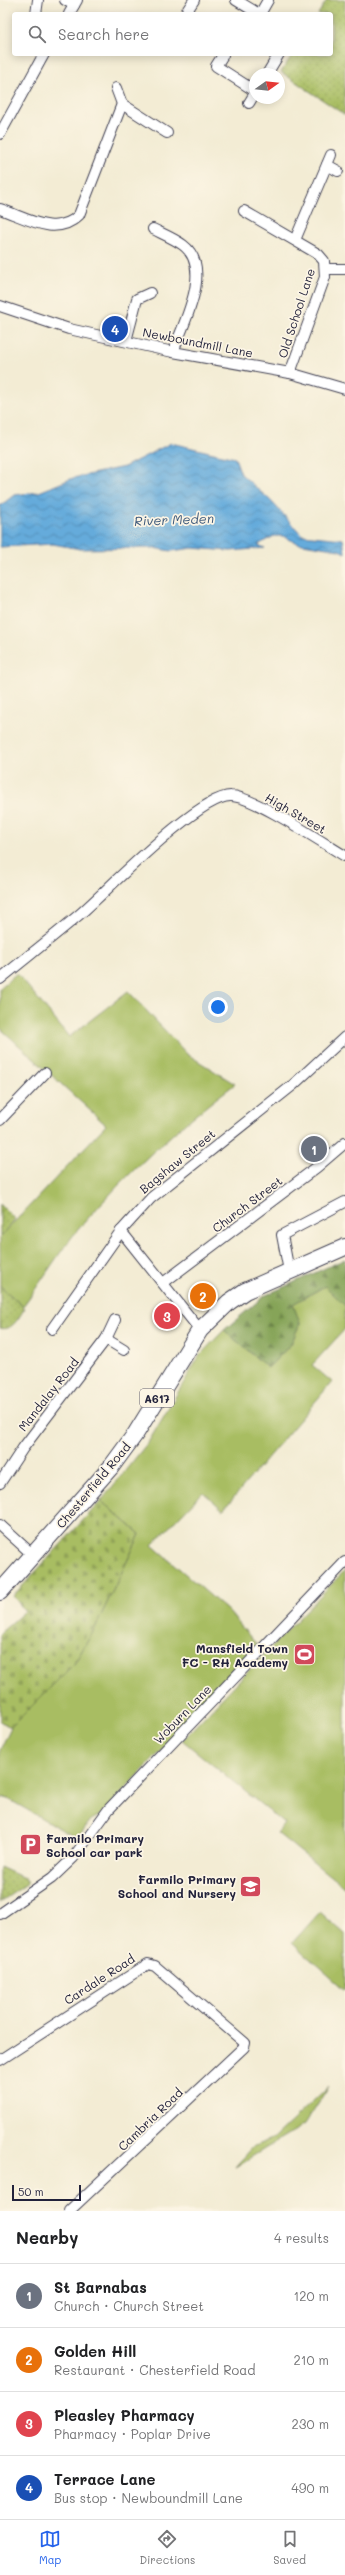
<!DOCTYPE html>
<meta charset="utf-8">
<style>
:root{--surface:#fff;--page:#f2f2f2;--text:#202124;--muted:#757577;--line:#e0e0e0;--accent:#2563eb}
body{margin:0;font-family:Mali,sans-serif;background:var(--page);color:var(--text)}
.compass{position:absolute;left:249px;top:68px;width:36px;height:36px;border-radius:50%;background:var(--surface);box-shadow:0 2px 10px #0003;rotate:75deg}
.scale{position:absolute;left:12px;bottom:10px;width:69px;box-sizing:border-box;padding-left:4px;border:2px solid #22223b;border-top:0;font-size:11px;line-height:14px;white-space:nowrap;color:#22223b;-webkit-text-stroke:3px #fcf5e5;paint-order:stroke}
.you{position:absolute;left:218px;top:1007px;width:14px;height:14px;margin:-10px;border:3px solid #fff;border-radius:50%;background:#1a73e8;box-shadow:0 0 0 6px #1a73e833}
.badge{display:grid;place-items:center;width:26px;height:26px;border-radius:50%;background:var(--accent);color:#fff;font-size:13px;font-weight:700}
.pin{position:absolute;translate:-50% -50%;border:2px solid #fff;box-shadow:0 1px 4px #0006}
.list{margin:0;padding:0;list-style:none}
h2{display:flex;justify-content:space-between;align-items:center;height:52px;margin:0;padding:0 16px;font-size:17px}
h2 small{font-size:13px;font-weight:400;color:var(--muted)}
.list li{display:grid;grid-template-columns:26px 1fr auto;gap:12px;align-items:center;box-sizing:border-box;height:64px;padding:0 16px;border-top:1px solid var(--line)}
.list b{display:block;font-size:15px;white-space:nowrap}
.list p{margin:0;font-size:13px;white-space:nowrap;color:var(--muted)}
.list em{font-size:13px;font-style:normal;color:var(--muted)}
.icon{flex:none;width:22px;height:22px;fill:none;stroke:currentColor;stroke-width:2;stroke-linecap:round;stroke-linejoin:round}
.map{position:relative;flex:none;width:345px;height:2211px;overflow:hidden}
.search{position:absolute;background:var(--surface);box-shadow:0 2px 10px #0003;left:12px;right:12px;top:12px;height:44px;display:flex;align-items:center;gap:10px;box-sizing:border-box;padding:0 14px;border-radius:4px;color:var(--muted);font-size:15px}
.sheet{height:308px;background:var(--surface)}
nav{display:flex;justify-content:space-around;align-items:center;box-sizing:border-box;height:56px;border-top:1px solid var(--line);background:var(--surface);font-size:11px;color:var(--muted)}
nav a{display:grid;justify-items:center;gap:2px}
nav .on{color:var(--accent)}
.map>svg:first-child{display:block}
</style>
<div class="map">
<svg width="345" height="2211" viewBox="0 0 345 2211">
<defs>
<pattern id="forest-firs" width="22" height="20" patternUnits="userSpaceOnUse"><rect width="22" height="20" fill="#86a458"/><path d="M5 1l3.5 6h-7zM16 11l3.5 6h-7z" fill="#6d854a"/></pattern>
<pattern id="cemetery-stones" width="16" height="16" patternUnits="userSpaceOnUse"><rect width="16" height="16" fill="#a8bd62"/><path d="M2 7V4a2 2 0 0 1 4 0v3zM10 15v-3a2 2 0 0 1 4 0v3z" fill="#90a256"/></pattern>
<pattern id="park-dots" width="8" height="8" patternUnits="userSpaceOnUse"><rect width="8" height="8" fill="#a8bd62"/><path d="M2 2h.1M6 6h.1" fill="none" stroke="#90a256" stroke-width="1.8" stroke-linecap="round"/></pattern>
<pattern id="water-waves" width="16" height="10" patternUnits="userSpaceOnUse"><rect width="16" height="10" fill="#65abdb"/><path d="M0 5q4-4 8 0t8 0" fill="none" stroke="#538bb3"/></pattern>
</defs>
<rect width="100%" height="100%" fill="#fcf5e5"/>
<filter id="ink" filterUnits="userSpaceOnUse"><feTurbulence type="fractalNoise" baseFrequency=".025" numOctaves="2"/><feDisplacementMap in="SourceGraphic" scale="8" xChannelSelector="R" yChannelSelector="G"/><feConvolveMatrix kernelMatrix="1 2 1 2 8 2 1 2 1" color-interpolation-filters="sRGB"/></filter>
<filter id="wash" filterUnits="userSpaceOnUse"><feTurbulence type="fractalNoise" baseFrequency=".012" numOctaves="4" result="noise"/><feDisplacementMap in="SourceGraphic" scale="16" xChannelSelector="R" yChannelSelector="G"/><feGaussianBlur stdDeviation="0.9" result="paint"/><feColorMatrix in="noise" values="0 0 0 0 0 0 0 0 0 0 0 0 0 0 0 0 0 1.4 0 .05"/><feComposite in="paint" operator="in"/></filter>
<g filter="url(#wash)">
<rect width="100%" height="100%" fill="#f3ecd4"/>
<g fill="#a8bd62" stroke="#65704e">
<path d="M17 973 69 1037 128 991 187 1054 235 1084C179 1126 128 1172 82 1225 60 1250 43 1280 23 1306L0 1286V1237L106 1125 0 1028V988Z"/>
<polygon points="325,1286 345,1306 345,1329 312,1365 332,1382 223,1510 203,1492 152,1545 228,1611 258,1646 254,1652 101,1815 91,1820 78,1837 71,1835 3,1796 0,1801 0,1750 11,1727 74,1664 94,1630 140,1534 101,1501 149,1441 200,1355 224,1330 268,1368 291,1344 300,1323 292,1304"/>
<polygon points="345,1570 345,1888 277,1833 285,1824 182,1740"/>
<polygon points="320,1912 345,1934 345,1990 292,1943"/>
<polygon points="329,2086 304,2125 235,2167 254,2146 274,2138"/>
</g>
<polygon fill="url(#forest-firs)" stroke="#54634a" points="345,1259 345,1306 325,1286 293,1304 300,1323 291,1344 268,1368 224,1330 264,1296"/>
<polygon fill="url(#cemetery-stones)" stroke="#65704e" points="101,1501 140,1534 94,1630 74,1664 11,1727 0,1722 0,1633 25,1611 13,1596"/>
<g fill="url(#park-dots)" stroke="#65704e">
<polygon points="327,0 345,0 345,115 281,72 293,54 331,54 331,14 318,14"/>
<polygon points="0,1204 15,1219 0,1237"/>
<path d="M0 1286 25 1308C19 1317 12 1332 0 1328Z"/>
<polygon points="0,1867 24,1878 28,1883 0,1902"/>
</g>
<polygon fill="url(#water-waves)" stroke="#44668b" points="171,443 235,458 241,474 271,501 302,535 343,539 345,553 339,550 297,543 283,536 274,536 258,545 265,548 230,551 193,548 171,551 153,548 80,549 53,544 0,547 0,506 14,495 39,492 73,478 124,467"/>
</g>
<g filter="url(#ink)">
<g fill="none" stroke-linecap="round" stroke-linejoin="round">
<defs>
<g id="minor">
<polyline points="65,0 74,5"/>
<polyline points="236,0 259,14"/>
<polyline points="36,14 38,0"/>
<polyline points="69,14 77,0"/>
<polyline points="185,14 194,0"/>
<polyline points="260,14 268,0"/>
<polyline points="223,55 216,66 255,91"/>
<polyline points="267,74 279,54"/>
<polyline points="116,88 122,104 167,133"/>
<polyline points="249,103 255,93"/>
<polyline points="0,134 44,54"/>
<polyline points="327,165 338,171"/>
<path d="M0 209C27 218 56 238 79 215L122 104"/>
<polyline points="244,211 318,254 324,261 325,277 290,373"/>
<path d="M153 229C163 234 175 239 183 245 214 268 183 324 173 352"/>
<polyline points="295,240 331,155"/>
<polyline points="325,269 345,269"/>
<polyline points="0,306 69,329 173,352 290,373 345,389"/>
<polyline points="126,341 137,299 150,293"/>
<path d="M0 979C27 957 54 936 80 914 108 890 199 795 231 796 253 796 323 843 345 856"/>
<polyline points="0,1120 45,1073"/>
<polyline points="121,1231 200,1330"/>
<polyline points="289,1271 282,1235 345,1202"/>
<polyline points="163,1283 317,1167 345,1143"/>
<polyline points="52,1329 121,1231 151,1198 293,1085 345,1037"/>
<polyline points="106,1339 124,1350"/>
<polyline points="0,1483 23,1448 106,1339 115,1320"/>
<polyline points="0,1525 33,1555"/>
<polyline points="0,1914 52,1878 73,1858 109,1809 345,1562"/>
<polyline points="0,2060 148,1964 155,1966 245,2043 244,2047 69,2211"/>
</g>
<polyline id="trunk" points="0,1592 111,1467 136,1433 200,1330 229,1302 245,1291 345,1247"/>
</defs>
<use href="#minor" stroke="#414052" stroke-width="12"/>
<use href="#trunk" stroke="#414052" stroke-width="18"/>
<use href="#minor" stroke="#fff" stroke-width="10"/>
<use href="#trunk" stroke="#fff" stroke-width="16"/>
</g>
</g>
<defs>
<symbol id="stadium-square" viewBox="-11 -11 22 22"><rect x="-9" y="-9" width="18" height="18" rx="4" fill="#d1495b" stroke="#fcf5e5"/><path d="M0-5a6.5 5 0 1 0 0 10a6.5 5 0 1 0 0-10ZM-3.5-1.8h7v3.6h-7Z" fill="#fff"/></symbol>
<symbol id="parking-square" viewBox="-11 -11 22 22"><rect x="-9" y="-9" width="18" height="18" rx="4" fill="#d1495b" stroke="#fcf5e5"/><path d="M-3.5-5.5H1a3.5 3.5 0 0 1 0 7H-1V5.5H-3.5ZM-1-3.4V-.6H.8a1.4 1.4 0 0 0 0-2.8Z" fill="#fff"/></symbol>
<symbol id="school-square" viewBox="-11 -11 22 22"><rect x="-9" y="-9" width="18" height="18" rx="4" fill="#d1495b" stroke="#fcf5e5"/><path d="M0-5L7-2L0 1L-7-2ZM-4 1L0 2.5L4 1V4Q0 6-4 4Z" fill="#fff"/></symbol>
</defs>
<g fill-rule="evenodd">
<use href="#stadium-square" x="292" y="1642" width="25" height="25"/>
<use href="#parking-square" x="18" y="1832" width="25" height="25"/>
<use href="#school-square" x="238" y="1874" width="25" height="25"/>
</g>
<g text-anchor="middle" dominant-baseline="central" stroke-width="3.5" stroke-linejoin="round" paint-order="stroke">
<rect fill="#fcf5e5" stroke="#63616e" stroke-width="1" x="140" y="1389" width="34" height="18" rx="3"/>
<g font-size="11" font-weight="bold" fill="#22223b">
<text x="157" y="1398">A617</text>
</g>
<g font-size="12" fill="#22223b" stroke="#fcf5e5">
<text transform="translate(296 313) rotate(-72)">Old School Lane</text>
<text transform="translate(198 342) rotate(11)">Newboundmill Lane</text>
<text transform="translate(296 813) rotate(30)">High Street</text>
<text transform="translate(177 1161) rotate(-39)">Bagshaw Street</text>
<text transform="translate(247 1204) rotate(-37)">Church Street</text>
<text transform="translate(48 1394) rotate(-52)">Mandalay Road</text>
<text transform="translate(93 1485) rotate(-50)">Chesterfield Road</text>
<text transform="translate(182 1714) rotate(-46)">Woburn Lane</text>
<text transform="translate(99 1979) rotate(-33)">Cardale Road</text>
<text transform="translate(150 2119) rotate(-44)">Cambria Road</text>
</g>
<g font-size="12" font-weight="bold" fill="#22223b" stroke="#fcf5e5" text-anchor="end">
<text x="288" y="1648">Mansfield Town<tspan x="288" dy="14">FC - RH Academy</tspan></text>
<text x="46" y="1838" text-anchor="start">Farmilo Primary<tspan x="46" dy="14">School car park</tspan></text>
<text x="236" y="1879">Farmilo Primary<tspan x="236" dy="14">School and Nursery</tspan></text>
</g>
<g font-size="13" font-style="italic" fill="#3d597b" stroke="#fcf5e5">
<text transform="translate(174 519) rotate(-2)">River Meden</text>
</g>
</g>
</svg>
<svg class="compass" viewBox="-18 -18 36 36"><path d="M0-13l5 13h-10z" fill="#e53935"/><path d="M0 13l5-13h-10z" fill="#757577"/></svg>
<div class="scale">50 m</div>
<div class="you"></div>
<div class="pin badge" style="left:314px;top:1149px;background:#6b7280">1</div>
<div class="pin badge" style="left:203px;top:1296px;background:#e8710a">2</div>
<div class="pin badge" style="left:167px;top:1316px;background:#e0444e">3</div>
<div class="pin badge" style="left:115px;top:329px;background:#1a4fb4">4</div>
<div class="search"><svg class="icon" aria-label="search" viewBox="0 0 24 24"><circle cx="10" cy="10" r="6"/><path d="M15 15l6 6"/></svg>Search here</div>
</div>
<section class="sheet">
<h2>Nearby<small>4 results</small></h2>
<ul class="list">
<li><span class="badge" style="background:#6b7280">1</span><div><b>St Barnabas</b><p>Church · Church Street</p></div><em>120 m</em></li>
<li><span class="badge" style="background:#e8710a">2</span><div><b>Golden Hill</b><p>Restaurant · Chesterfield Road</p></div><em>210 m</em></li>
<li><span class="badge" style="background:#e0444e">3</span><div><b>Pleasley Pharmacy</b><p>Pharmacy · Poplar Drive</p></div><em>230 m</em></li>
<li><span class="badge" style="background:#1a4fb4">4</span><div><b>Terrace Lane</b><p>Bus stop · Newboundmill Lane</p></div><em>490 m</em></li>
</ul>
</section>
<nav>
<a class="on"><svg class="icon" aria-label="map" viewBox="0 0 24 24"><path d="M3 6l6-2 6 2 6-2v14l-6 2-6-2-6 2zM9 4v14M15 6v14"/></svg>Map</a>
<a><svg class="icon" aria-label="directions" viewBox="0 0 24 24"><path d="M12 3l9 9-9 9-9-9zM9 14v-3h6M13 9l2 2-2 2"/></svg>Directions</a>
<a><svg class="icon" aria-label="saved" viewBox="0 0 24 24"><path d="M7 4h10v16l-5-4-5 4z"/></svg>Saved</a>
</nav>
